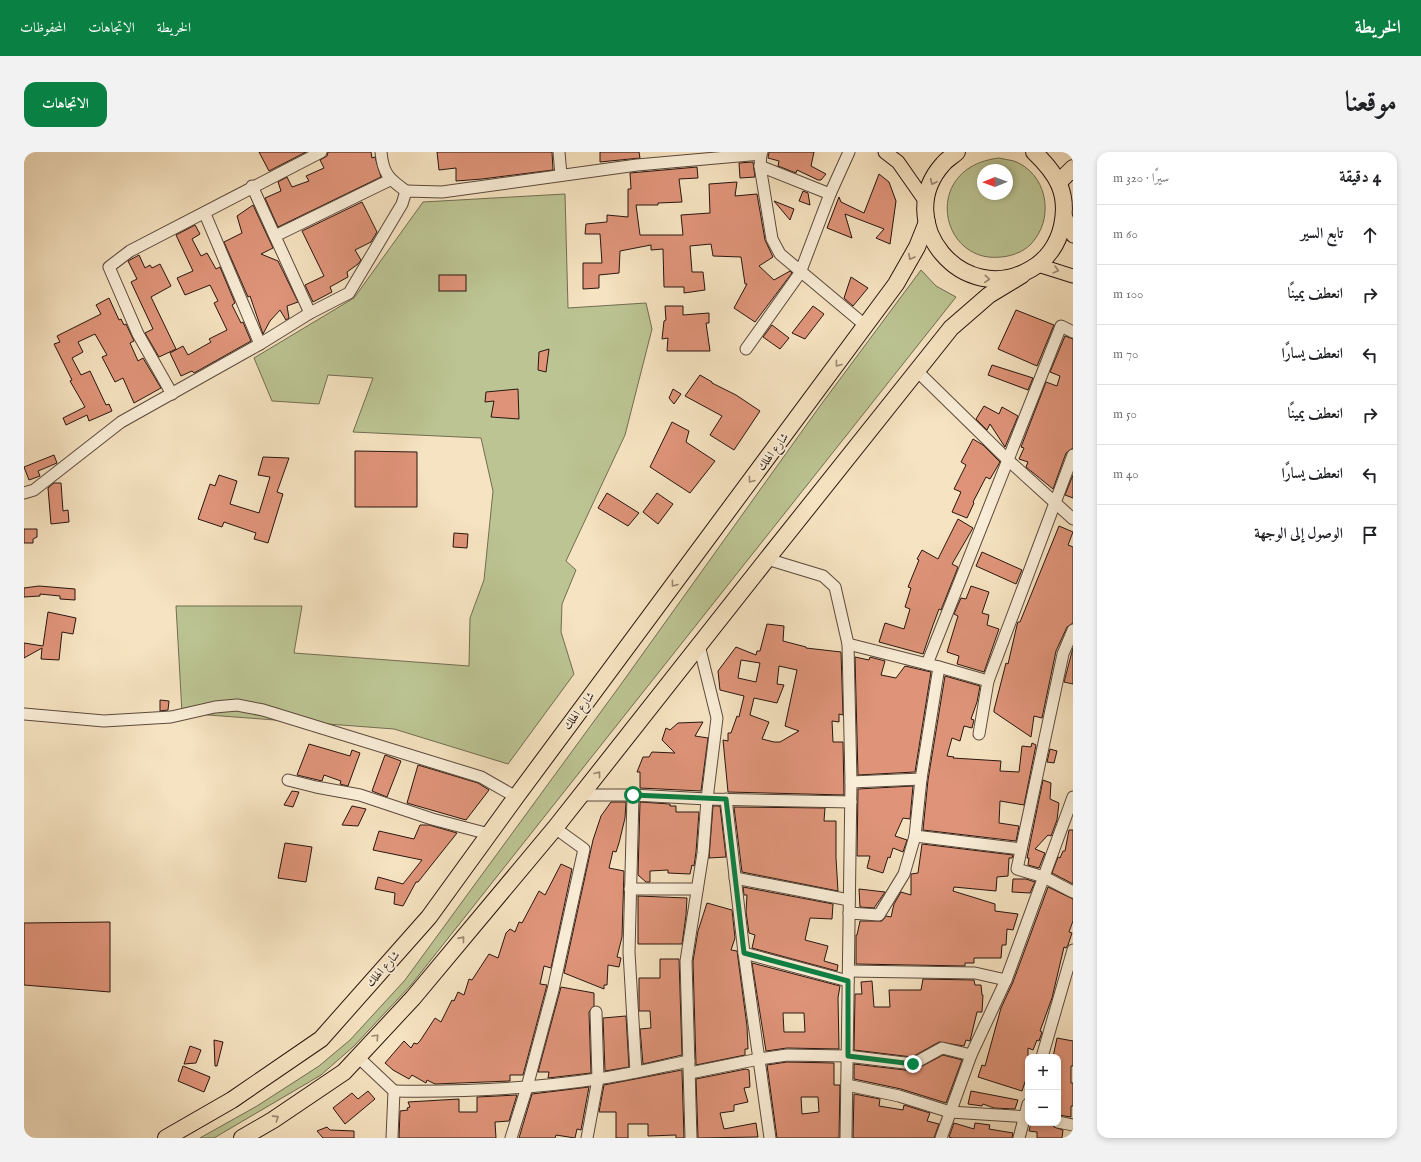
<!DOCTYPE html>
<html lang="ar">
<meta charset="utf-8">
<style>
:root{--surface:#fff;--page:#f2f2f2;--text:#202124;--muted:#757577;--line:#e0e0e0;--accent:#0b8043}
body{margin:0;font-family:"IM FELL English",Amiri,serif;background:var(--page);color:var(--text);direction:rtl}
.controls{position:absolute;right:12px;bottom:12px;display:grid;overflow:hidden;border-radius:8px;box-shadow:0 2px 6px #0003}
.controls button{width:36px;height:36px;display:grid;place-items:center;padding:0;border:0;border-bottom:1px solid var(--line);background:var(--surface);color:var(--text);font:20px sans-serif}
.compass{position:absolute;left:953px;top:12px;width:36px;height:36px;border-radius:50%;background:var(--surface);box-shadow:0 2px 6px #0003;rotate:269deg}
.stop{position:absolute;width:12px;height:12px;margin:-9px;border:3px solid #0b8043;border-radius:50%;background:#fff}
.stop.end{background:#0b8043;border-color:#fff;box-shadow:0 1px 4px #0008}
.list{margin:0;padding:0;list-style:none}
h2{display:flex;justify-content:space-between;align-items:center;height:52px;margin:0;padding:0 16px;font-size:17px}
h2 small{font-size:13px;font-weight:400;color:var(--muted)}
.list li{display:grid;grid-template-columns:26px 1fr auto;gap:12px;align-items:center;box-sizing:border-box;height:60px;padding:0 16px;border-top:1px solid var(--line)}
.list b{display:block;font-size:15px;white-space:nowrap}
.list em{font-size:13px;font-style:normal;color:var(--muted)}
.icon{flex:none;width:22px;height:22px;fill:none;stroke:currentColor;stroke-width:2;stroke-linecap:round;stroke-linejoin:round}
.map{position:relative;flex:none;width:1049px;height:986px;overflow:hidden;direction:ltr;border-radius:12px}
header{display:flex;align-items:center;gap:24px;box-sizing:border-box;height:56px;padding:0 20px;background:var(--accent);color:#fff}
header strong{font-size:19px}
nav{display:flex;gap:22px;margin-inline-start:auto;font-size:14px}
.intro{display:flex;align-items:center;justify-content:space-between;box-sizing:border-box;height:96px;padding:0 24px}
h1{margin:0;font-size:28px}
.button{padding:10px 18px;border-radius:12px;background:var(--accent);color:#fff;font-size:14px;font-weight:700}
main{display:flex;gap:24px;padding:0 24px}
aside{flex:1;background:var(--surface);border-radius:12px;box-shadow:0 2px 6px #0003}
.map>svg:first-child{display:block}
</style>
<header>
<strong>الخريطة</strong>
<nav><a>الخريطة</a><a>الاتجاهات</a><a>المحفوظات</a></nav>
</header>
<div class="intro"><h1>موقعنا</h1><a class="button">الاتجاهات</a></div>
<main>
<aside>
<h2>4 دقيقة<small>سيرًا · 320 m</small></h2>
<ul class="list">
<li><svg class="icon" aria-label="ahead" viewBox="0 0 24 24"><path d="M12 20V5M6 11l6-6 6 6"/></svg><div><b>تابع السير</b></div><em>60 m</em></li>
<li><svg class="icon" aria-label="right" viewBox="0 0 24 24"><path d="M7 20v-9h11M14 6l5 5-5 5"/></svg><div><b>انعطف يمينًا</b></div><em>100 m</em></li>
<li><svg class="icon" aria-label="left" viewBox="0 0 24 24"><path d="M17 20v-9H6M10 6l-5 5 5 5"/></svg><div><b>انعطف يسارًا</b></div><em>70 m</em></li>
<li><svg class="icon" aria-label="right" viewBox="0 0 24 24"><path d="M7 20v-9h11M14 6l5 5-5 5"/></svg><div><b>انعطف يمينًا</b></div><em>50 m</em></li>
<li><svg class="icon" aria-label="left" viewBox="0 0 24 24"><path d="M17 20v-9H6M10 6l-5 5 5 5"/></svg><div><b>انعطف يسارًا</b></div><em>40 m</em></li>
<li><svg class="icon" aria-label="arrive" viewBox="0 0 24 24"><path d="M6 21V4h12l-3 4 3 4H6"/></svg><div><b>الوصول إلى الوجهة</b></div></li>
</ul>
</aside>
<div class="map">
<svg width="1049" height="986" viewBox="0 0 1049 986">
<rect width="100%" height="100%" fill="#f6e3c1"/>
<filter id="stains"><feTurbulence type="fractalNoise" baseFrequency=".005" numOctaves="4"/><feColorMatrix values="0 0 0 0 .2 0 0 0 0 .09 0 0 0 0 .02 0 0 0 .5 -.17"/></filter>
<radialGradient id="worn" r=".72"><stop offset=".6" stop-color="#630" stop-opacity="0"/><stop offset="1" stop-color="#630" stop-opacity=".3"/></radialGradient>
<g fill="#bcc493" stroke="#726d51" fill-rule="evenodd">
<path d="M975 6C980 7 985 8 990 9 1022 21 1030 62 1011 87 1004 98 990 104 977 105 915 112 897 15 975 6ZM959 18H983V42H959Z"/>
<polygon points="541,42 544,156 622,151 628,177 601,283 542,409 552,418 538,452 537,480 550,522 484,612 370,577 158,561 152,454 278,454 270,501 445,514 446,466 460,428 469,339 457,286 329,280 349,226 304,223 295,252 248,249 230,206 330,146 399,50"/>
<polygon points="897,118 912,134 932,145 387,833 330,894 297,923 190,986 176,986 233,954 295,914 326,888 381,828 595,535 796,254"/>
</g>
<g fill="#df9479" stroke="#28160f" fill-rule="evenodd">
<polygon points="235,0 282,0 245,19"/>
<polygon points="304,0 347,0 348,6 351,5 357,25 254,75 241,46 257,39 254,30 263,25 268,35 285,29 282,24 300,16 296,8 303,4"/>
<polygon points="413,0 528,0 529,18 458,27 432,29 432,16 415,18"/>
<polygon points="576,0 615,0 616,6 576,10"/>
<polygon points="745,0 790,0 787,14 802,22 797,28 794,28 773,18 772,21 754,14 755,9 744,6"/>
<polygon points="729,10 731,25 716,26 715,11"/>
<polygon points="673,15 674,26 655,27 658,50 634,51 634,53 612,53 616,83 659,83 657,63 686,61 685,32 713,30 711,44 733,42 741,88 749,105 735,114 750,128 766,119 768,121 731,170 710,156 723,132 721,132 717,105 689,104 687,92 666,94 668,120 679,120 681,138 660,141 660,135 640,135 639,97 627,98 627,93 596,99 595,121 575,123 575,136 559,137 559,111 578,111 576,82 561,82 562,72 583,70 583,63 604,65 604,37 607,37 606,21"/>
<polygon points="855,22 865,30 872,49 866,92 852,86 860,77 821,62 828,86 803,76 815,45 817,50 840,61"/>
<polygon points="779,39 784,41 786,53 775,49"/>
<polygon points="750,49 770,57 766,68"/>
<polygon points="338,50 353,80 347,90 331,98 337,108 334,112 323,120 324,125 306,135 308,140 289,150 281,133 300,124 278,79"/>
<polygon points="229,53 249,96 237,102 254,109 274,150 263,154 265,166 262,168 256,158 246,169 239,182 226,144 224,145 200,90 218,81 213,64"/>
<polygon points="171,73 176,82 168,87 177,104 183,101 192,117 196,115 211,151 208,153 217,171 219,170 227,189 170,221 168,219 157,224 146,201 159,194 164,203 187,190 185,187 203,178 190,151 194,149 186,133 161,143 153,126 169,119 152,83"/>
<polygon points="115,103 121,116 126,113 128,116 136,112 147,134 127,145 152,197 135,205 121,181 129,177 107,130 113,127 104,109"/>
<rect x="415" y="123" width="27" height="16"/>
<polygon points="827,125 844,136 829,154 820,146"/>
<polygon points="85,146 95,168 97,167 100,173 102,172 110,189 106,191 114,209 119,206 137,236 110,251 99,226 91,230 78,205 83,203 71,182 54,190 59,200 48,206 57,223 66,219 82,253 85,252 88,259 65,269 63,263 42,273 39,266 61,255 46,229 48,228 30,192 36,190 33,184 77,162 72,153"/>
<polygon points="641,154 659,154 659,163 685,161 685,171 682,171 686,199 643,199 644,186 638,187 640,169 642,168"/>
<polygon points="789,154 800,162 781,187 768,181"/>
<polygon points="992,158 1030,173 1013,214 974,197"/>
<polygon points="748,173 765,186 756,197 739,185"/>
<polygon points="1041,184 1049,187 1049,296 1042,301 1029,337 1002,315 1004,310 995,307 1000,296 997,295 1022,230 1033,234 1036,224 1026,220"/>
<polygon points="525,197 522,220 514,218 515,200"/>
<polygon points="968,213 1009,226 1004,238 964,223"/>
<polygon points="676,223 688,230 688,231 712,243 736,259 710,298 686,283 698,264 661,244"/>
<polygon points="494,237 495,267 467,265 470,249 461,250 462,240"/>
<polygon points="649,237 657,242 650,252 645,246"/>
<polygon points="960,254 975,262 978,255 994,264 981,295 966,272 963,278 952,267"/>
<polygon points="648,270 665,279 662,290 691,309 666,341 626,315"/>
<polygon points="949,287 959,293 976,310 966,327 962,325 949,350 950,351 943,366 928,360 937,340 930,337 942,313 937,310"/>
<polygon points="331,299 393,300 393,355 331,355"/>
<polygon points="30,303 33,311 14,319 16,324 5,328 0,315"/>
<polygon points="239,305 265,306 253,340 259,342 244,391 230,387 232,381 200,370 198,375 174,367 186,332 191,334 195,323 213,329 206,352 235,361 246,325 234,323"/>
<polygon points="1049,323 1049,346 1041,343"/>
<polygon points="30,331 37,331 39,359 44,358 45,370 27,372 24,336"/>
<polygon points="583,341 615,361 604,374 574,356"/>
<polygon points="633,341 649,352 634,372 619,360"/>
<polygon points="934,367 949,376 928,412 934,415 917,458 915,457 909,473 899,502 855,490 861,471 880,477 886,457 881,455 887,436 884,435 895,408 893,407 898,398 914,407"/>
<polygon points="1035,374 1049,380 1044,393 1049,395 1049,471 1043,475 1032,499 1018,566 1010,564 1007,585 970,560 970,558 982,511 984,512 993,473 994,470 996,470"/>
<polygon points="0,377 13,377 13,385 9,387 9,391 0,391"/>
<polygon points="430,381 444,382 443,396 429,395"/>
<polygon points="958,400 998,418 992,432 952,414"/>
<polygon points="15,434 51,437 51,448 36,447 36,444 16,442 16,444 0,445 0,436"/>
<polygon points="947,434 965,440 958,461 965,463 963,473 975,477 960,520 933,512 935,504 923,500 934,464 930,462 937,446 942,447"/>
<polygon points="24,460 52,466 49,482 38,480 35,508 17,507 18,496 0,506 0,491 19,494"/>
<path d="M743 472 760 474 759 489 782 495V496L817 500 819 563 815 562V570L808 569 809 590H819L820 643 704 640 699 588 704 589V581H707L713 564 715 565 720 544 696 538 694 519 712 495 732 503 733 499H736ZM717 508 736 511 732 530 714 526ZM755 514 773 518 761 574 775 579 756 590H750L738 587 745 570 726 563 730 546 753 551 760 533 753 532Z"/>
<polygon points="1049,496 1049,532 1040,530"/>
<polygon points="831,505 845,508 846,505 861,509 857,523 872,526 881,514 907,520 891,620 834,623"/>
<polygon points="921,524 956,534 953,550 947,567 950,568 948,576 940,574 936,589 928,586 923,604 930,605 929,606 977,609 976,619 995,620 998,594 1007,595 1008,591 1012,593 1000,653 976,649 975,671 995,674 992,689 899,678 904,628"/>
<polygon points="136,548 145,549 144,558 136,559"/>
<polygon points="679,570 671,584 684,586 677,639 616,636 616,620 613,620 619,605 625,605 628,600 651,601 638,588 642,576 646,578 654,571"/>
<polygon points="285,592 326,604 328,598 336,601 324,634 316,632 317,629 300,623 298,629 273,623"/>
<polygon points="1026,597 1033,599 1030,611 1023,610"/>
<polygon points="361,603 377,609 363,645 348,639"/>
<polygon points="394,613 454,631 465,638 442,668 383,651"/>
<polygon points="1019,628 1027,631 1026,647 1035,651 1033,668 1027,684 1024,683 1011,697 1021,701 1015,716 1004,713 1005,706 1003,706"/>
<polygon points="889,634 886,667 879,666 871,684 883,688 879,700 869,696 866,706 864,705 859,721 843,716 846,704 833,704 834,637"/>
<polygon points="268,639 275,640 269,655 260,653"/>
<polygon points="587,650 602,650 601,666 595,691 592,700 589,699 585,716 600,719 598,785 593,805 597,806 595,815 584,813 583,833 580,833 580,837 540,821 569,688 577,664"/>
<polygon points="616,650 646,652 646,654 652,654 652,660 675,660 672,700 670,714 668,713 666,722 644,721 644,718 626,719 626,730 622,730 614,723"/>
<polygon points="328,654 342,657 334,674 318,673"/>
<polygon points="689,654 696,654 702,705 685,706"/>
<polygon points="710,655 801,656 800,669 812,669 812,706 814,739 718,720"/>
<polygon points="396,673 405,673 433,681 394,730 392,730 379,754 370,752 371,741 351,737 354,725 379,732 398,708 349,698 355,679 390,687"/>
<polygon points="1045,678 1049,678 1049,732 1028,721 1034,705 1036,706 1039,699 1041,699"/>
<polygon points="261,691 288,695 282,730 254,726"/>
<polygon points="898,692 989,703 988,706 985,706 984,724 973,725 972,739 930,735 929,739 971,752 971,759 994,762 989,778 983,777 982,793 978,793 977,806 950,806 950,811 941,811 941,814 832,812 832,783 833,783 836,769 858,769 862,764 867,765 870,752 877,740 887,743 887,722 894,721"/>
<polygon points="537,712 548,717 527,816 520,814 516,832 523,833 499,923 486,923 486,929 411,932 403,928 402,931 388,923 385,927 369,918 361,911 380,889 387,896 390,891 393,892 396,889 411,866 417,870 428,848 430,849 434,840 440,843 445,827 448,828 465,802 474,806 482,781 486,777 491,780 495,770 498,771 515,739 521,743"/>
<polygon points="989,727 1002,727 1011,730 1006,741 988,740"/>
<polygon points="719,735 809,752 808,767 786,766 781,788 804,794 800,809 814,813 813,819 728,796 731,783 725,781 722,760 723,743 720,743"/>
<polygon points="1024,735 1049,747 1049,769 1045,780 1048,781 1044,793 1042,796 1040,795 1028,846 1016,879 1018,880 1015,889 1013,888 1009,898 1004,896 1004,921 998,939 954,925 958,913 961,914 977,856 989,830"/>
<polygon points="835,737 861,740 850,756 836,755"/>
<polygon points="614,744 663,746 662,763 658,792 614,792"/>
<polygon points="683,751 708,758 711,786 707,798 713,799 723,874 724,897 721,897 721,903 672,913 669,809 674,779"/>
<polygon points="86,770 86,840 0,833 0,771"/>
<polygon points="636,807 655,807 658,903 619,912 616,877 627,876 626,859 615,859 615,826 636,826"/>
<path d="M728 811 816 834 814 846 815 897 763 896 742 899ZM759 861H780L781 880H760Z"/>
<polygon points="899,827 950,828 951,833 957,833 958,843 959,843 958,860 953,860 946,889 942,888 940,894 915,890 888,905 830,898 831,842 838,842 837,830 848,829 850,855 866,855 865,838 897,838"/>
<polygon points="537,835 570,841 570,854 565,860 567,921 524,926 525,920 514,920"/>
<polygon points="602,864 605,915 581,919 579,866"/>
<polygon points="1033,886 1049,889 1049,914 1047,914 1047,931 1049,931 1049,954 1047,954 1047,965 1034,963 1034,905 1029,905"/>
<polygon points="190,888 199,890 193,914 191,914"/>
<polygon points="166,894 177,898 172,911 160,912"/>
<polygon points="919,903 938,908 922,951 877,937 830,927 830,912 889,919"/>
<path d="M763 910 810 911V933H816L815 986H753L743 913ZM777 945H794L795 960 778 962Z"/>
<polygon points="159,914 186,925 180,940 154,929"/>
<polygon points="722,917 725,918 726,935 720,936 724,950 710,953 710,959 696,961 700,977 732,971 734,985 674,986 672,927"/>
<polygon points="658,918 660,986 652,986 652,983 624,984 624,972 604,972 604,986 592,986 592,960 575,960 580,933"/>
<polygon points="565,935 557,978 553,977 551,986 532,983 531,986 495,986 508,942"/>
<polygon points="344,939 351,947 321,972 309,956 328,941 334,947"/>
<polygon points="947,939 994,948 991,957 970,956 959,952 958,954 944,952"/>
<polygon points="830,942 856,947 855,954 879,958 880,953 906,961 903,969 915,972 910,986 829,986"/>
<polygon points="493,943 485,969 471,970 472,986 375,986 376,959 384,958 383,956 386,955 384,950 435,947 435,960 453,960 453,945"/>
<polygon points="930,971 950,977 951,971 966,973 965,977 989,981 988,986 928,986 925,985"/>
<polygon points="1007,971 1027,971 1030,975 1039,978 1038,986 1013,986 1013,980 1005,979"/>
<polygon points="303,975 306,978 330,979 330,986 299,986 293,979"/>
</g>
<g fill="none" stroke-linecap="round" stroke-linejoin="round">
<defs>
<g id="minor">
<path d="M357 0C359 22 365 27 382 39"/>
<polyline points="535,0 537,23"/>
<polyline points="737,2 736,14 748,87 756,102 842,174"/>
<polyline points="736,14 806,42"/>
<polyline points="228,34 286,161"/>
<polyline points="181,62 236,192"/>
<polyline points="251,84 366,28"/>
<polyline points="722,197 776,121 806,42 825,0"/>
<polyline points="893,219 984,308 1049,367"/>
<polyline points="148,242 114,182 85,115 106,99 297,0"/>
<polyline points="0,341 10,338 97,270 236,192 286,161 325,141 378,52 382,39 418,40 613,13 737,2 738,0"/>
<polyline points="743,407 799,424 811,435 824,492 827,630 822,986"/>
<polyline points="1049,478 1039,502 993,717 1020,725 1049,740"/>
<polyline points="824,492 915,515 897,627 891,684 880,722 855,763 825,761"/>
<polyline points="903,512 1037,174 1049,180"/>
<polyline points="915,515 964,529 955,582"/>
<polyline points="964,529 1049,303"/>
<polyline points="0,562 80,569 147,565 191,555 213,553 239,558 457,625 492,645"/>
<polyline points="264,628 292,635 336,643 408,667 465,682"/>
<polyline points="827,630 897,627"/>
<polyline points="557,643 609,643 605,800 612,920"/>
<polyline points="609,643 683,647 827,650"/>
<polyline points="702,647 720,801 746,986"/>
<polyline points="891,684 997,697"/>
<polyline points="711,726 825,748"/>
<polyline points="606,737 673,737"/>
<polyline points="720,801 824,829"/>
<polyline points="825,819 951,821 982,828"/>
<polyline points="334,905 370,939 368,986"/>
<polyline points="1018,905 1049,798"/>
<polyline points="666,921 735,907 763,903 823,904 889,912 918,896 947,903"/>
<polyline points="823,933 875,944 926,960 1004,965"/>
<path d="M370 939C438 940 506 937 573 927 604 923 635 915 665 909"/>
<polyline points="1034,970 1049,973"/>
<polyline points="487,986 503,935 529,838 560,697 531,676"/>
<polyline points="563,986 574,927 572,860"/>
<polyline points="667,986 662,809 679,701 683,647 693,566 675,493"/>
<polyline points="917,986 947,903 982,828 1049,645"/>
<polyline points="995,986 1004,952"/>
</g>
<g id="major">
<polyline points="861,0 874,10 902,50"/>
<polyline points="1041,63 1049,84"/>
<polyline points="1014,113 1049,124"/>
</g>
<g id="highway">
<path d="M933 0C929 4 923 7 919 12 867 70 939 157 1007 117 1023 108 1034 92 1038 74 1045 41 1033 22 1010 0"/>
<polyline points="1035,30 1049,16"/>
<polyline points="142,986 208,948 297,887 405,765 492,645 872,132 893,95 903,70"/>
<polyline points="218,986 249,968 320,920 389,846 531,676 743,407 927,176 965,143 998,123"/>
</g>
</defs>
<use href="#minor" stroke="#5c493c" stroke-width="13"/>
<use href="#major" stroke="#28160f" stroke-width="15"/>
<use href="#highway" stroke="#28160f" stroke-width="18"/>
<use href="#minor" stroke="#f9edd7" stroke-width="11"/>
<use href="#major" stroke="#f6e3c1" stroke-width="13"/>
<use href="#highway" stroke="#f6e3c1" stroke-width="16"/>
</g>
<defs><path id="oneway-chevron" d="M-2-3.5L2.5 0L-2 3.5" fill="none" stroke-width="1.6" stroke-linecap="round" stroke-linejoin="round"/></defs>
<g stroke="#998771">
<use href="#oneway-chevron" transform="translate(909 30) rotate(115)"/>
<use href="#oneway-chevron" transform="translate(887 105) rotate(119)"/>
<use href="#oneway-chevron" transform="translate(1032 118) rotate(15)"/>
<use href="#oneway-chevron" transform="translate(963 127) rotate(5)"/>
<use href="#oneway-chevron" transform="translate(814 212) rotate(127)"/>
<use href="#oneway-chevron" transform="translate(727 328) rotate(127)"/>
<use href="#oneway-chevron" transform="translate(650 432) rotate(127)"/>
<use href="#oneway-chevron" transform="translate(574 622) rotate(-52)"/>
<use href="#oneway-chevron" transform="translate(438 787) rotate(-51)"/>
<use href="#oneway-chevron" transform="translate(352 885) rotate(-47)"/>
<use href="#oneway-chevron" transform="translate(252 966) rotate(-33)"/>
</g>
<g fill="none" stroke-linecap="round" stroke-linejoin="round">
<polyline stroke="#0b8043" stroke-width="5" points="609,643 702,647 720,801 824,829 824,904 889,912"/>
</g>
<g text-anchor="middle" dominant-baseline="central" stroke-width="3.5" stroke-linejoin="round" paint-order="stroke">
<g font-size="12" fill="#28160f" stroke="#f9edd7">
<text transform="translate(749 300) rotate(-53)">شارع الهلك</text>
<text transform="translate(555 559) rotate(-53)">شارع الهلك</text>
<text transform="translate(359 817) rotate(-48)">شارع الهلك</text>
</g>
</g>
<rect width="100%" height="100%" filter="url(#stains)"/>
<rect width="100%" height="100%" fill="url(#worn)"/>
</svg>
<div class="controls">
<button>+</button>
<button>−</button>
</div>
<svg class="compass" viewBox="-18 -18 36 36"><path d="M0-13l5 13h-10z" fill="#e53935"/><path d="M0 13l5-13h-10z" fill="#757577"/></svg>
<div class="stop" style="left:609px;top:643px"></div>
<div class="stop end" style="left:889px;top:912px"></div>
</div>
</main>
